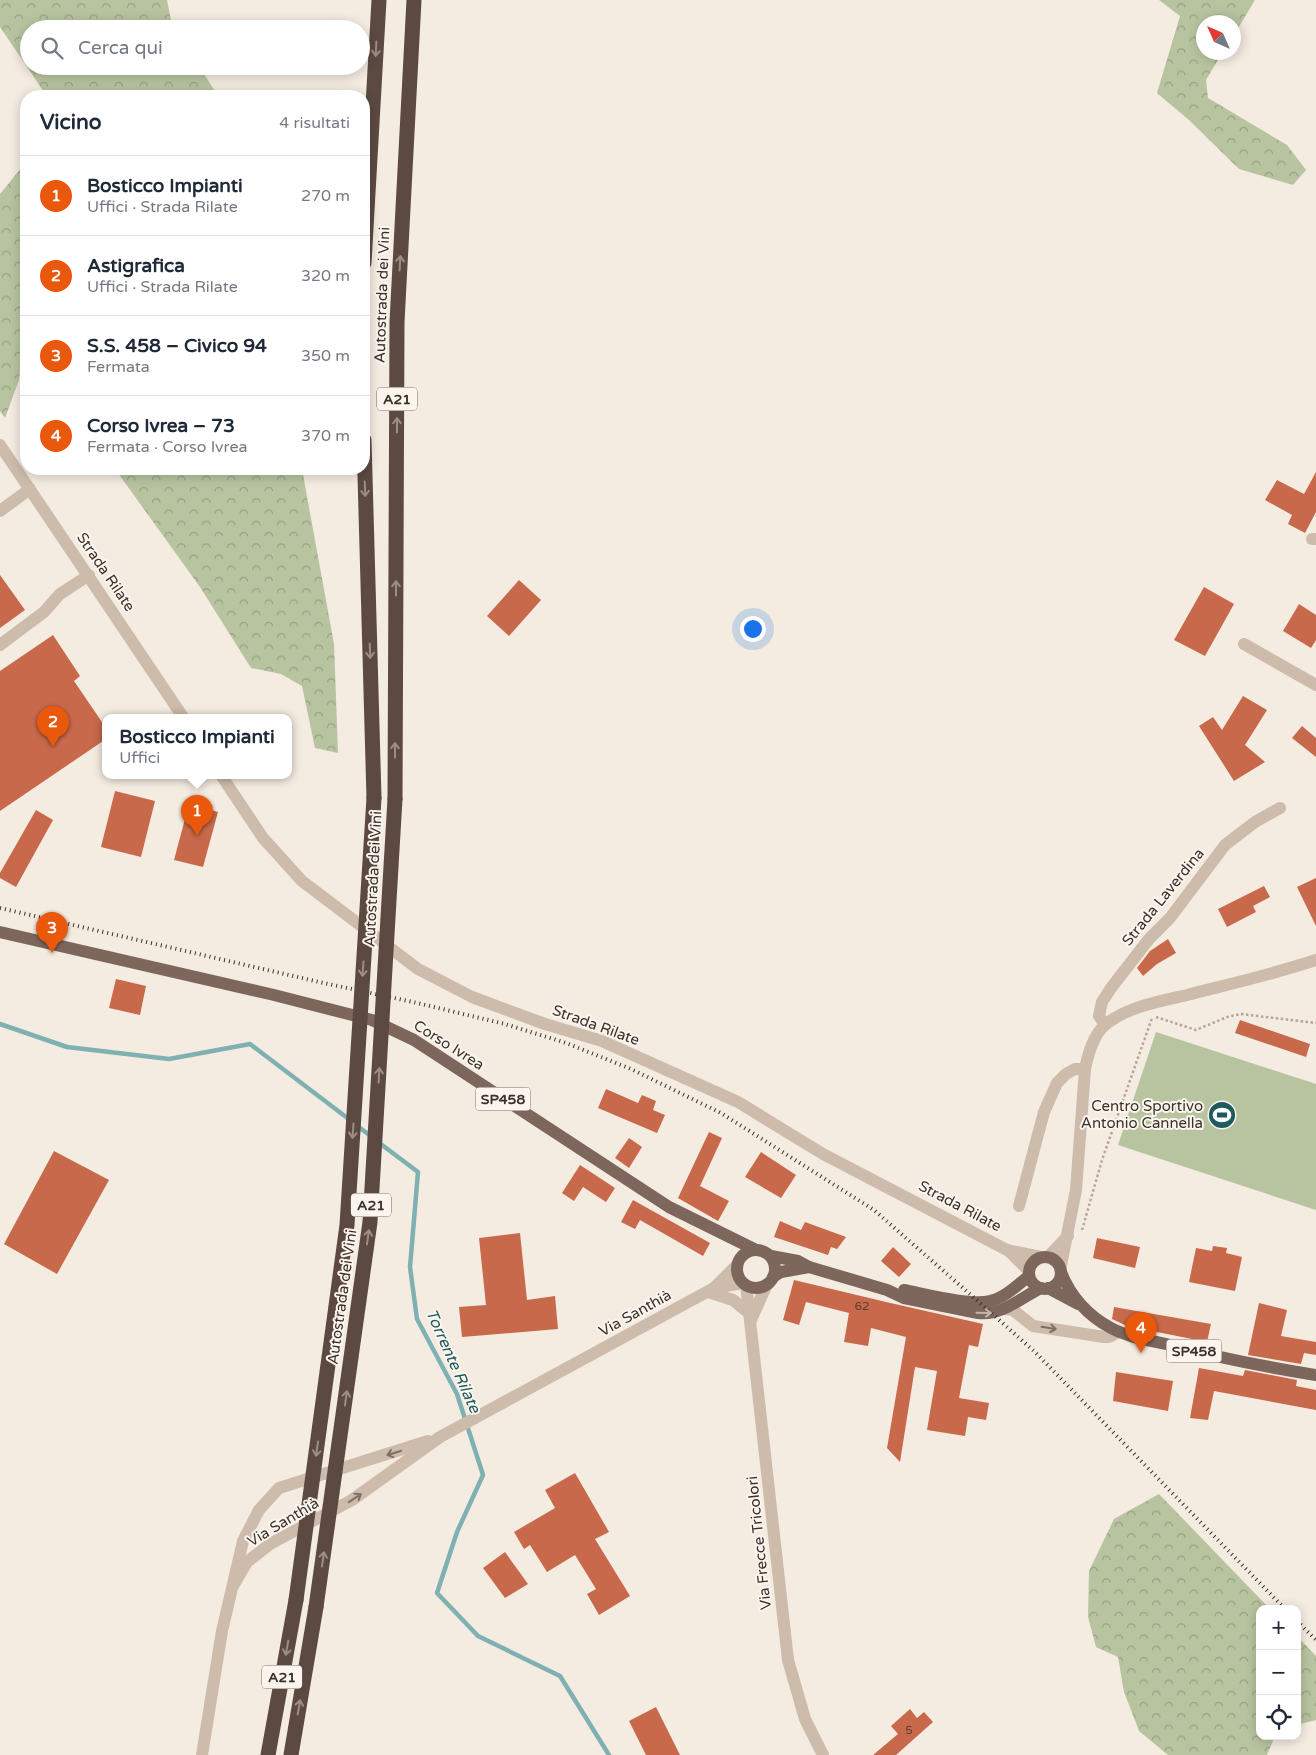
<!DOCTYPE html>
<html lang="it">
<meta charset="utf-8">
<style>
:root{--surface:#fff;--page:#f6f6f7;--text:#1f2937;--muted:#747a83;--line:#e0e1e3;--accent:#ea580c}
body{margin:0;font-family:"Varela Round",sans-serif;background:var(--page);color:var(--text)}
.controls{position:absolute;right:15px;bottom:15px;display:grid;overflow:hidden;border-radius:10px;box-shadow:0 2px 12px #0003}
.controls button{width:45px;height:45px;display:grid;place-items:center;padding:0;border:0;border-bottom:1px solid var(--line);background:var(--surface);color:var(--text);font:25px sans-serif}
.compass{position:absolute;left:1196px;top:15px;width:45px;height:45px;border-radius:50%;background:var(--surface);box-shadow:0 2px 12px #0003;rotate:315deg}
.you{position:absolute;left:752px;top:628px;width:18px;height:18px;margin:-12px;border:4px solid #fff;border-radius:50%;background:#1a73e8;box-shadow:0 0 0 8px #1a73e833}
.badge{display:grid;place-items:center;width:32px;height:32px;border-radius:50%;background:var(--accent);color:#fff;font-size:16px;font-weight:700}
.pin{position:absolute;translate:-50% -41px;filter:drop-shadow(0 1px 2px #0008)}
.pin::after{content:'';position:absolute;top:26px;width:18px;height:15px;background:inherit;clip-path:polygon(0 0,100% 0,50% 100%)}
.popup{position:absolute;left:102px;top:714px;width:190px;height:65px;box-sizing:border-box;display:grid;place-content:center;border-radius:10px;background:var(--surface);filter:drop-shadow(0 1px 4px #0005);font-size:16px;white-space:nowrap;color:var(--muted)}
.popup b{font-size:19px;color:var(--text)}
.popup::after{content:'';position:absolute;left:50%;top:100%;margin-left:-10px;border:10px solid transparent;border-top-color:var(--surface)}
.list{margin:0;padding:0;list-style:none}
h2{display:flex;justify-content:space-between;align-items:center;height:65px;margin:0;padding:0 20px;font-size:21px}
h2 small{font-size:16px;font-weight:400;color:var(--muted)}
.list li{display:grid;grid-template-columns:32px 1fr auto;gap:15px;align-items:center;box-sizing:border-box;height:80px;padding:0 20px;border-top:1px solid var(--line)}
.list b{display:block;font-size:19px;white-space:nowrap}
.list p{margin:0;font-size:16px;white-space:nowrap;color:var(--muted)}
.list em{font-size:16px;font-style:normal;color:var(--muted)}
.icon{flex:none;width:28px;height:28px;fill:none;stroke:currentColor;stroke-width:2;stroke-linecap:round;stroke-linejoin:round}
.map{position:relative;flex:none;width:1316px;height:1755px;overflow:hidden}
.search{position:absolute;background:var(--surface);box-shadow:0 2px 12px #0003;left:20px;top:20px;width:350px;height:55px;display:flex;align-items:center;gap:12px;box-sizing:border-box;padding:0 18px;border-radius:28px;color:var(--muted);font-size:19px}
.panel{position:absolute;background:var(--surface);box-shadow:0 2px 12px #0003;left:20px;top:90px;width:350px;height:385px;border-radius:20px}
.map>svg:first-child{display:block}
</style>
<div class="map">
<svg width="1316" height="1755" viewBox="0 0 1316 1755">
<defs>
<pattern id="forest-crowns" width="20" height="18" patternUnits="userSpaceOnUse" patternTransform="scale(1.25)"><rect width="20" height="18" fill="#b8c4a0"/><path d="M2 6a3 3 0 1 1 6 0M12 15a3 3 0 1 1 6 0" fill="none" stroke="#97a083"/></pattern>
</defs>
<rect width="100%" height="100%" fill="#f4ebe1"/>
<g fill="url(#forest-crowns)">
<polygon points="0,0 167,0 172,25 174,29 29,29 29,66 199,66 218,96 43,96 44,92 0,27"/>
<polygon points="1159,0 1255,0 1234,35 1234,22 1204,22 1204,52 1222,53 1206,80 1208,98 1287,145 1306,170 1293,185 1239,169 1189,120 1157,93 1180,16"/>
<polygon points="26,162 26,308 19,380 5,418 0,411 0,194"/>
<polygon points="115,469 302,469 334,644 338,753 315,748 302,686 281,674 251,668 200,587"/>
<polygon points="1159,1494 1270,1609 1260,1609 1260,1736 1275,1736 1267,1755 1168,1755 1139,1731 1124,1692 1118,1657 1096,1647 1088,1617 1089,1571 1114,1519"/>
<polygon points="1297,1636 1316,1656 1316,1720 1297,1725"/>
</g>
<polygon fill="#b8c4a0" points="1156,1032 1316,1084 1316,1210 1118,1145"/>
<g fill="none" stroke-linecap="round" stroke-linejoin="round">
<g stroke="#7fb0b2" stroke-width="4.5">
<polyline points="0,1024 67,1047 169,1059 250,1044 350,1120"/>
<polyline points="356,1125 372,1137"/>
<polyline points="378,1142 418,1172 410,1267 417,1319 457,1394 483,1475 457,1532 437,1593 478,1636 560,1676 609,1755"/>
</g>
</g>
<g fill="#c8694b">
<polygon points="1316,472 1316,512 1305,533 1288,524 1292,515 1265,500 1277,480 1304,494"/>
<polygon points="0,575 25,610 0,628"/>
<polygon points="519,580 541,600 509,636 487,616"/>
<polygon points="1204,587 1234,604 1205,656 1174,640"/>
<polygon points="1299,604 1316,615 1316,640 1311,648 1283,631"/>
<polygon points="53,635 80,676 74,681 106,728 106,739 0,811 0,671"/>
<polygon points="1243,696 1267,710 1245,745 1265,762 1234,781 1199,726 1213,717 1222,730"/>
<polygon points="1302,726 1316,738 1316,757 1292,738"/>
<polygon points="115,791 155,801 141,857 101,847"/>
<polygon points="189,804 218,812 203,867 174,860"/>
<polygon points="36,810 53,820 16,887 0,878 0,873"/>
<polygon points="1316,878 1316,926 1297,887"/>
<polygon points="1264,886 1270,897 1253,906 1256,912 1227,927 1218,909"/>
<polygon points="1168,939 1176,953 1157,964 1143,976 1137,968 1150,951"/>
<polygon points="116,979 146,986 140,1015 109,1008"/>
<polygon points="1240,1020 1310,1044 1306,1057 1235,1033"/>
<polygon points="606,1089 638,1103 642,1095 656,1101 653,1110 665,1115 657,1133 598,1108"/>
<polygon points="709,1132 722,1138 700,1186 729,1201 718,1221 678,1198"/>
<polygon points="629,1138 642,1147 629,1168 615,1158"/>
<polygon points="54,1151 109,1180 57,1274 4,1244"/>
<polygon points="761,1152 796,1175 781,1198 745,1177"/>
<polygon points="580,1165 615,1188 606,1202 583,1187 574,1201 562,1193"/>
<polygon points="633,1200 710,1243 703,1256 640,1220 635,1229 621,1222"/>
<polygon points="780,1221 801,1230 805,1222 846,1237 837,1249 831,1247 828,1255 774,1237"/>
<polygon points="520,1233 527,1300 555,1296 558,1329 462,1337 459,1307 486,1305 479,1238"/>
<polygon points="1097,1238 1140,1247 1135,1268 1093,1258"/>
<polygon points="1213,1246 1227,1248 1226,1253 1242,1257 1235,1291 1189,1282 1196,1248 1212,1251"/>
<polygon points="893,1247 911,1264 899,1277 881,1261"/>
<polygon points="794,1280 886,1302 983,1324 978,1347 969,1345 959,1398 989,1403 986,1420 968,1417 965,1436 927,1430 937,1371 915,1367 900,1462 887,1448 906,1337 871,1328 868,1346 844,1342 849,1313 806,1302 799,1325 783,1320"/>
<polygon points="1259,1303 1287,1310 1281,1336 1316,1342 1316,1355 1304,1353 1301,1364 1248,1355"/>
<polygon points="1114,1307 1211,1324 1207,1342 1127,1326 1112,1319"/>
<polygon points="1199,1368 1243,1376 1245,1370 1297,1380 1296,1386 1316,1390 1316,1410 1214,1391 1208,1420 1190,1418"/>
<polygon points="1116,1372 1173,1381 1168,1411 1113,1401"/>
<polygon points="575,1473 609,1532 595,1539 630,1596 599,1615 587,1594 596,1589 575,1555 547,1572 530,1545 524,1549 514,1532 555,1508 545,1490"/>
<polygon points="505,1552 528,1584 505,1598 483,1568"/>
<polygon points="656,1707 680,1755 646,1755 629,1721"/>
<polygon points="910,1709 917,1718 924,1712 933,1722 896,1755 873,1755 898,1734 891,1726"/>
</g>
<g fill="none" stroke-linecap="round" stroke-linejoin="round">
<g stroke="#b9a596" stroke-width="2.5" stroke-dasharray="2.5 2.5" stroke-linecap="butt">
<polyline points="1156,1017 1196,1030 1227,1017 1241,1014 1316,1023"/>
<polyline points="1082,1230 1102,1160 1152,1018"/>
</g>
<g stroke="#cdbbac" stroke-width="12">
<polyline points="0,445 183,717"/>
<polyline points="0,511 30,489"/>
<polyline points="1312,539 1316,539"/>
<polyline points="1244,644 1316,685"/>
<polyline points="0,645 44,612 60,594 89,575"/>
<polyline points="221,775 263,838 302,881 418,969 472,997 545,1024 602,1041 738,1102 823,1154 1007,1250 1041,1257"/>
<polyline points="1105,1025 1099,1016 1102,1002 1111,988 1149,939 1170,918 1225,845 1255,822 1280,808"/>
<polyline points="1019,1206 1044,1112 1057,1083 1066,1074 1075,1069 1085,1069"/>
<polyline points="1009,1251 1029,1271"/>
<polyline points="1048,1257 1068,1236"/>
<path d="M1060 1270 1076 1190 1085 1069C1088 1055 1093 1035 1105 1025 1126 1007 1161 1001 1187 995 1230 984 1274 974 1316 960"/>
<polyline points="746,1285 788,1660 805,1719 823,1755"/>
<polyline points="714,1288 743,1283"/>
<polyline points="708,1292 733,1300 749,1313"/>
<polyline points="1006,1309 1013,1310 1033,1326 1104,1337 1109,1337 1119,1332"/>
<polyline points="751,1320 767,1284"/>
<polyline points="233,1586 247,1562 270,1544 352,1500 440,1437 714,1288 737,1265"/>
<polyline points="202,1755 222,1631 243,1541 259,1510 279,1488 428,1441"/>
</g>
<g stroke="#7d675c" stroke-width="12">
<polyline points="0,932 274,995 372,1020 414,1040 669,1207 754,1249"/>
<circle cx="756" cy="1269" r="19"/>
<path d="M771 1256 798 1261 809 1267 887 1290 904 1298 978 1313C1002 1316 1020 1298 1041 1288"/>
<circle cx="1045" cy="1273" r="16"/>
<path d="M1061 1272C1070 1296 1088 1316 1111 1328 1128 1337 1147 1340 1166 1344 1215 1357 1266 1367 1316 1375"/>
<polyline points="773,1277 781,1272 809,1267"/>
<polyline points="1048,1288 1078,1304"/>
<path d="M904 1290C925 1294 970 1306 990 1301 1005 1298 1017 1285 1029 1276"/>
</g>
<g stroke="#5c4a42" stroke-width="15">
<polyline points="364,263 379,0"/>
<polyline points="364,440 374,798"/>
<polyline points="395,799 397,322 414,0"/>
<polyline points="268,1755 296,1600"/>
<polyline points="291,1755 316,1607"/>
</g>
<g stroke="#3b302b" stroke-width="4" stroke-dasharray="1 4" stroke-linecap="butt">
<polyline points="0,908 319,982 413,1002 505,1024 566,1043 631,1069 721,1113 874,1210 971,1295 1035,1352 1285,1609"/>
<polyline points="1297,1621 1316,1640"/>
</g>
<g stroke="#5c4a42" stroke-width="15">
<polyline points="296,1600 347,1225 374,798"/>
<polyline points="316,1607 370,1222 395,799"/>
</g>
</g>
<defs><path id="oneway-shaft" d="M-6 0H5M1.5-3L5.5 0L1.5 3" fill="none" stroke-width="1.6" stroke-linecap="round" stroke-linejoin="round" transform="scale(1.25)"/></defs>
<g stroke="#9c8e87">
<use href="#oneway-shaft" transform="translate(376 49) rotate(93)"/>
<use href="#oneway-shaft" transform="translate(400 263) rotate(-87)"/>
<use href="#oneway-shaft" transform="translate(397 425) rotate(-90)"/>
<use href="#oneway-shaft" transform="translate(365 489) rotate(88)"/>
<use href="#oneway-shaft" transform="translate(396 588) rotate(-90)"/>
<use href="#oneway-shaft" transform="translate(370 651) rotate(88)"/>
<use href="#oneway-shaft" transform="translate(395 750) rotate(-90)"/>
<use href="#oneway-shaft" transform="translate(363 969) rotate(94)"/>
<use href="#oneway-shaft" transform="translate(379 1075) rotate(-87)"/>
<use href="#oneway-shaft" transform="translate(353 1131) rotate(94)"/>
<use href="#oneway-shaft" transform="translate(368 1237) rotate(-82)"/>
<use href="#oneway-shaft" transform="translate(346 1398) rotate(-82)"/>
<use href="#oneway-shaft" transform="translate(317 1449) rotate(98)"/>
<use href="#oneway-shaft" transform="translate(323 1559) rotate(-82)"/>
<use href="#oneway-shaft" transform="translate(287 1648) rotate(100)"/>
<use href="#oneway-shaft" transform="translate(299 1707) rotate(-80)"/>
</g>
<use stroke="#c2b5ac" href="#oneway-shaft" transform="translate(984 1313) rotate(1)"/>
<g stroke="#7d6f65">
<use href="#oneway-shaft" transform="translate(1049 1328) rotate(9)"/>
<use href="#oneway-shaft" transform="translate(394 1453) rotate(162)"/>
<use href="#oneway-shaft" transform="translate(355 1498) rotate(-33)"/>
</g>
<defs>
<symbol id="stadium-disc" viewBox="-11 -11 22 22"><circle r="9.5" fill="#1f5a5e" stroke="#fbf5ee"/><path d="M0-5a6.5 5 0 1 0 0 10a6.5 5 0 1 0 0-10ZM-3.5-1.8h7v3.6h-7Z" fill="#fff"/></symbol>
</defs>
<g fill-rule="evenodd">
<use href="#stadium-disc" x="1206" y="1099" width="32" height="32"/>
</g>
<g text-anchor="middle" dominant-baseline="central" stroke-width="4" stroke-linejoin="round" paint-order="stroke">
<g font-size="12" fill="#5e3e33">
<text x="862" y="1306">62</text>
<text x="909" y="1730">5</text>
</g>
<g fill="#fbf5ee" stroke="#756b66" stroke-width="1">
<rect x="377" y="387.5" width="40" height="23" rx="4"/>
<rect x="475.5" y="1087.5" width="55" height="23" rx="4"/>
<rect x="351" y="1193.5" width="40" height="23" rx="4"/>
<rect x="1166.5" y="1339.5" width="55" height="23" rx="4"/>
<rect x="262" y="1665.5" width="40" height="23" rx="4"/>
</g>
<g font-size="14" font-weight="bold" fill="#3b302b">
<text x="397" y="399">A21</text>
<text x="503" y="1099">SP458</text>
<text x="371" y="1205">A21</text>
<text x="1194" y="1351">SP458</text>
<text x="282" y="1677">A21</text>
</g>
<g font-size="15" fill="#3b302b" stroke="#fbf5ee">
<text transform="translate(382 295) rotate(-88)">Autostrada dei Vini</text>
<text transform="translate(106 572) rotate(56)">Strada Rilate</text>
<text transform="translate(373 879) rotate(-87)">Autostrada dei Vini</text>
<text transform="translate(1163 897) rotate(-51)">Strada Laverdina</text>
<text transform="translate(596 1025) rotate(20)">Strada Rilate</text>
<text transform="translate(449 1045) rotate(32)">Corso Ivrea</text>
<text transform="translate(960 1206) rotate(28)">Strada Rilate</text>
<text transform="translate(342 1297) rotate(-82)">Autostrada dei Vini</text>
<text transform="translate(635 1313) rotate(-29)">Via Santhià</text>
<text transform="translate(283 1522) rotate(-31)">Via Santhià</text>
<text transform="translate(759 1543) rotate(-96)">Via Frecce Tricolori</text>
</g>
<g font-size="15" fill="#3b302b" stroke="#fbf5ee" text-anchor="end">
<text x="1203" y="1106">Centro Sportivo<tspan x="1203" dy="17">Antonio Cannella</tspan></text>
</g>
<g font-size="16" font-style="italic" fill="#1f5a5e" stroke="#fbf5ee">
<text transform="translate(453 1361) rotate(66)">Torrente Rilate</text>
</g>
</g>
</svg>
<div class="controls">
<button>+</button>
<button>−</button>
<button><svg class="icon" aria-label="locate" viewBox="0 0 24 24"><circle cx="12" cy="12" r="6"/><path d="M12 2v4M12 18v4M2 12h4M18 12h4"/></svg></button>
</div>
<svg class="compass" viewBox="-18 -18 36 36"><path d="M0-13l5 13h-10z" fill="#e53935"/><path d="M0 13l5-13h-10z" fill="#747a83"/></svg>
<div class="you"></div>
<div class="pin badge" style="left:197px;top:836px">1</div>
<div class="popup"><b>Bosticco Impianti</b>Uffici</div>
<div class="pin badge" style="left:53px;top:747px">2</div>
<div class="pin badge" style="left:52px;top:953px">3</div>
<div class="pin badge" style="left:1141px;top:1353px">4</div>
<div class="search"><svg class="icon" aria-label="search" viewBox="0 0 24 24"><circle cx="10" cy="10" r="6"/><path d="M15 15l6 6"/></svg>Cerca qui</div>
<section class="panel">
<h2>Vicino<small>4 risultati</small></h2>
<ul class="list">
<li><span class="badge">1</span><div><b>Bosticco Impianti</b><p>Uffici · Strada Rilate</p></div><em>270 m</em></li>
<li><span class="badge">2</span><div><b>Astigrafica</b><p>Uffici · Strada Rilate</p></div><em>320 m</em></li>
<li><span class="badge">3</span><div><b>S.S. 458 – Civico 94</b><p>Fermata</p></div><em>350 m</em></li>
<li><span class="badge">4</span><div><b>Corso Ivrea – 73</b><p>Fermata · Corso Ivrea</p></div><em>370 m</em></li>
</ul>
</section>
</div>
